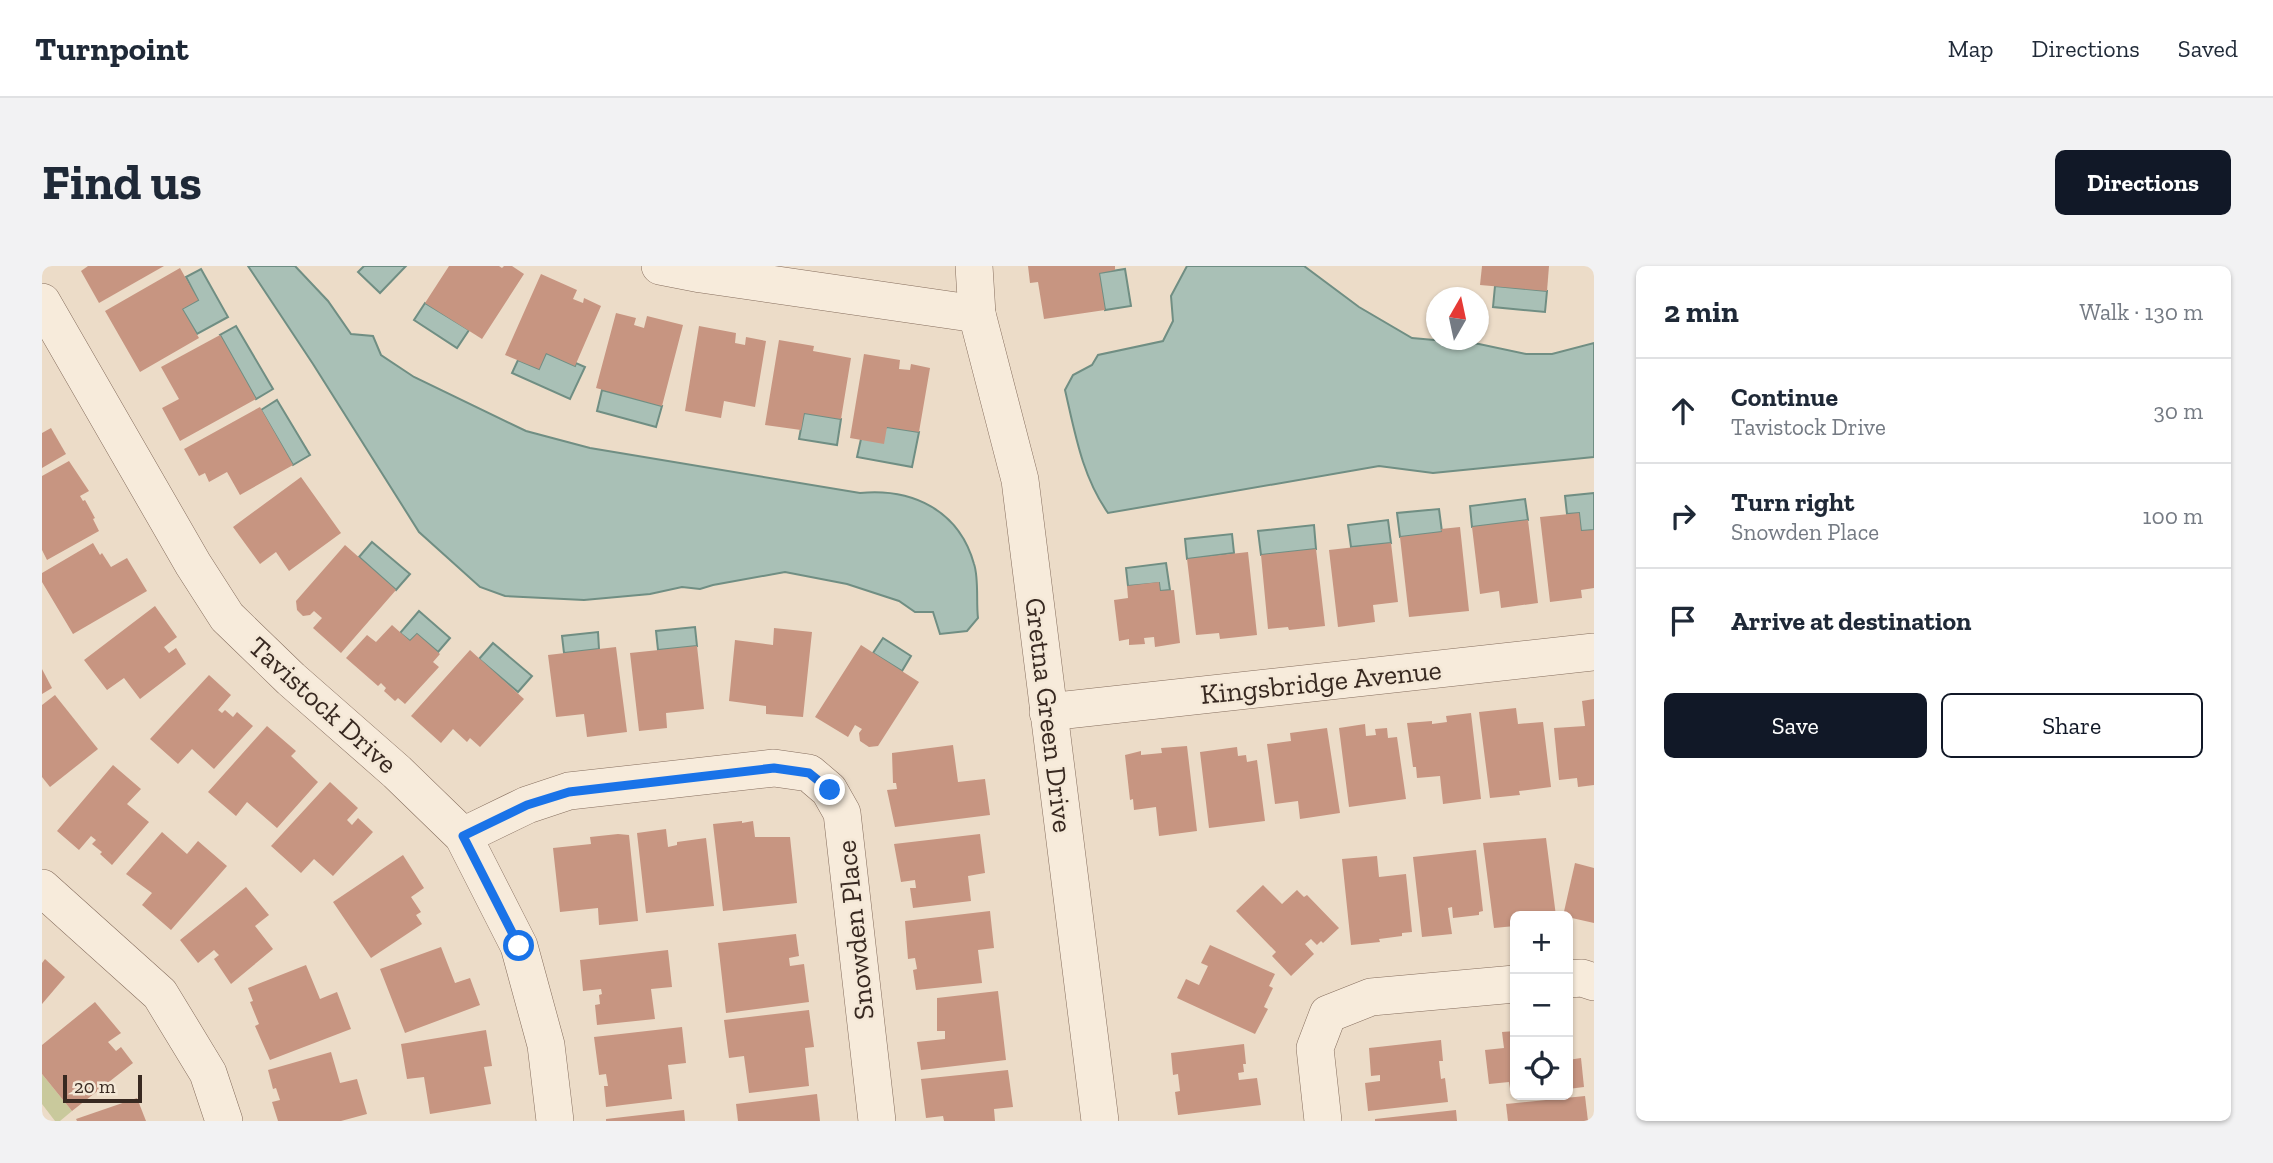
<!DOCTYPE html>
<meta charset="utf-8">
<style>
:root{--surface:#fff;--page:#f2f2f3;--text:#1f2937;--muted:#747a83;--line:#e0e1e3;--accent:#111827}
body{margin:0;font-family:"Zilla Slab",serif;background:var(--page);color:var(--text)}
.controls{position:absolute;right:21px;bottom:21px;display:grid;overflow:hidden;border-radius:10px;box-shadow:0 2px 5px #0004}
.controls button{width:63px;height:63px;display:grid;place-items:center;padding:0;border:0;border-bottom:2px solid var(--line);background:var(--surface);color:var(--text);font:35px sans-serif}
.compass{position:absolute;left:1384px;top:21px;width:63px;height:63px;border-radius:50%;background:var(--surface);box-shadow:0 2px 5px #0004;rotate:9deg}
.scale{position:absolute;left:21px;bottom:18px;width:79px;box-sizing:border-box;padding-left:7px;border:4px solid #382921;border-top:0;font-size:19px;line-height:24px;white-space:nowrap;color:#382921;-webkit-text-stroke:5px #f4e8d7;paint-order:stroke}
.stop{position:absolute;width:21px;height:21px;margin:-16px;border:5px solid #1a73e8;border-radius:50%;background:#fff}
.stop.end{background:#1a73e8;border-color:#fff;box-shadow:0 2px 7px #0008}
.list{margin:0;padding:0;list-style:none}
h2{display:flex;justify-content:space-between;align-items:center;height:91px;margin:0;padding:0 28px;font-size:30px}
h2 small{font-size:23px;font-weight:400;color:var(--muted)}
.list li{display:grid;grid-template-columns:46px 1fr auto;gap:21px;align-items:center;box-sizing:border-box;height:105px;padding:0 28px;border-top:2px solid var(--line)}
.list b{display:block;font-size:26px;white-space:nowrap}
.list p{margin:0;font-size:23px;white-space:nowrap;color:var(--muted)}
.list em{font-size:23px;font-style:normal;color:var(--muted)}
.actions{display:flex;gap:14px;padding:21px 28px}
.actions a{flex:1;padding:16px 0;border:2px solid var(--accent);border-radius:10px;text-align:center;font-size:24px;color:var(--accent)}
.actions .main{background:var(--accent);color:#fff}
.icon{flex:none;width:38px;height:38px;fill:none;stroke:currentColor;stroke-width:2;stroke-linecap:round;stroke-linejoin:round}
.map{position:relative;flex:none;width:1552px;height:855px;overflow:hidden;border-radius:10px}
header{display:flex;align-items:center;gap:42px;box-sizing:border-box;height:98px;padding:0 35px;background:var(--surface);border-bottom:2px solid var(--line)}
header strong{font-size:33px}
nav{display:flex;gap:38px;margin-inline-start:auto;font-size:24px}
.intro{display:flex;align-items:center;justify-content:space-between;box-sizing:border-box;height:168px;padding:0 42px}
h1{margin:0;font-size:49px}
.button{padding:18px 32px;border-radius:10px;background:var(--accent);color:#fff;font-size:24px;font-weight:700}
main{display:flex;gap:42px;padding:0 42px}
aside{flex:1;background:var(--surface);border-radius:10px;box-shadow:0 2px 5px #0004}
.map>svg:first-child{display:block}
</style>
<header>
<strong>Turnpoint</strong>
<nav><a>Map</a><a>Directions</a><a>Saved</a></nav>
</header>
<div class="intro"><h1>Find us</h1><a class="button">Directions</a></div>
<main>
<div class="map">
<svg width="1552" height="855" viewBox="0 0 1552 855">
<rect width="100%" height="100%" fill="#ecdcc8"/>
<polygon fill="#c9c99c" points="0,808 30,845 18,855 13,855 0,838"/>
<g fill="#a9c0b6" stroke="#708e83" stroke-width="2">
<path d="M206 0H253L286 35 309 68 331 70 339 89 372 111 484 165 548 182 818 227C870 222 917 244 932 298 937 312 934 337 936 352L925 365 898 368 891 346H873L857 335 805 318 743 306 671 319 658 323 640 321 608 328 542 334 463 330 438 321 377 266 271 98Z"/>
<polygon points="322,0 364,0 338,27 316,6"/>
<path d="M1145 0H1262L1317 41 1370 72 1437 78 1484 88H1510L1552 77V191L1391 207 1337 200 1066 247C1040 210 1033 167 1023 124L1031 109 1050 99 1056 89 1121 75 1131 55 1129 30Z"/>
<polygon points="159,3 186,51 155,68 140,43 156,34 144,11"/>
<polygon points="1083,3 1089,40 1063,44 1057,7"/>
<polygon points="1453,20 1505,25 1503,46 1451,41"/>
<polygon points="383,37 427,64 415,82 372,54"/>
<polygon points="194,60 231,123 214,133 178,69"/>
<polygon points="504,87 533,100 534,97 543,101 528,133 470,107 476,94 497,103"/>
<polygon points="560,124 620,140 614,161 555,145"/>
<polygon points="235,134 268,189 251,199 219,144"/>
<polygon points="762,147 799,153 795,179 757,173"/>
<polygon points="845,161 877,166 870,201 815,191 819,173"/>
<polygon points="1552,227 1552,264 1539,265 1537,247 1525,248 1523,230"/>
<polygon points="1483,233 1486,254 1430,261 1428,240"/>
<polygon points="1397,243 1400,266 1358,271 1355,247"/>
<polygon points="1346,254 1349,277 1309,281 1306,259"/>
<polygon points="1272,259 1274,283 1219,289 1216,265"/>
<polygon points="1190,268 1192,287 1145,293 1143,273"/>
<polygon points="330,276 368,308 354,324 317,291"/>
<polygon points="1124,297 1128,324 1118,325 1117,317 1086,320 1084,302"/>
<polygon points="377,345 408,372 396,386 375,368 368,375 358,367"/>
<polygon points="653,361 655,380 616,384 614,365"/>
<polygon points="556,366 557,383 522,387 520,370"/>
<polygon points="841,372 869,390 860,405 831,387"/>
<polygon points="451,377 490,410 476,426 437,393"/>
</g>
<g fill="#c79581">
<polygon points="46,0 122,0 57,37 39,5"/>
<polygon points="407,0 457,0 460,2 462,0 470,0 482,8 440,73 383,37"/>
<polygon points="986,0 1073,0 1073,4 1057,7 1063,44 1002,53 996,16 988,17"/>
<polygon points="1440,0 1507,0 1505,25 1438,19"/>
<polygon points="138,2 156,34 140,43 157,72 98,106 63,45"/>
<polygon points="499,8 535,24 531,33 541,37 542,32 559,40 533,100 504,87 497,103 463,89"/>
<polygon points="574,47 594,52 592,59 602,62 605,50 641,59 620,140 554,122"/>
<polygon points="657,60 694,67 693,77 703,79 704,71 724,75 713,141 682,135 679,152 643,145"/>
<polygon points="178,69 214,133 138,175 120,142 137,133 119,101"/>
<polygon points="737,74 772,80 771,85 809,92 799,153 762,147 759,164 723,159"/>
<polygon points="822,88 858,94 857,103 868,104 869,98 888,102 877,166 845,161 842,178 808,172"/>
<polygon points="218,141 251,199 198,229 185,206 167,216 163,207 157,210 142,183"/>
<polygon points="9,162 24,188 0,202 0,167"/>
<polygon points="27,195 47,225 38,230 41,235 43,234 53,252 51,253 57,265 5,294 0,284 0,210"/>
<polygon points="259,211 299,267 247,305 234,286 218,298 191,261"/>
<polygon points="1537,247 1539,265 1552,264 1552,322 1539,324 1540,332 1508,336 1498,251"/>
<polygon points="1486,254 1496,337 1459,342 1457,325 1438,328 1430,261"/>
<polygon points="1418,261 1427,345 1367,351 1358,271 1400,266 1399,263"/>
<polygon points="51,277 58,289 60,287 69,301 85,292 105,325 31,368 0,316 0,307"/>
<polygon points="1349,277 1356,336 1331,339 1333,356 1296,361 1287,284"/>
<polygon points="303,279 354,324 299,387 271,362 280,352 272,345 268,349 261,350 255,344 254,335"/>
<polygon points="1274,283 1283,360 1247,364 1246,361 1226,363 1219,289"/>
<polygon points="1206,286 1215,369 1178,373 1177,367 1154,369 1145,293"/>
<polygon points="1117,316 1118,325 1132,324 1138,377 1113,381 1112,371 1102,372 1103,378 1087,379 1087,373 1077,375 1072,334 1086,332 1085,320"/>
<polygon points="113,340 135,371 122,381 127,387 134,382 144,398 98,433 82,412 65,424 42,394"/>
<polygon points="350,359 368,375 375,368 398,388 391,396 397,401 363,438 356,432 353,435 342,425 344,422 339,417 336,420 304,392 325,369 334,376"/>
<polygon points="732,362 770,366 761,451 724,448 724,440 687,435 693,374 731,379"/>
<polygon points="819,379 877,416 836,480 827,481 818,475 817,467 820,463 813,459 806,471 773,451"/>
<polygon points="655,380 662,443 624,447 625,462 597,465 588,387"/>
<polygon points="574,381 585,466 545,471 542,448 514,451 506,389"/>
<polygon points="428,384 482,433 438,481 428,472 425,476 411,463 399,477 369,450"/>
<polygon points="0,403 10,422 0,428"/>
<polygon points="167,409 189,429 176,444 180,447 183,444 191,451 195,446 211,460 172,503 150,483 136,498 108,473"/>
<polygon points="13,429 56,483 8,521 0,511 0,439"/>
<polygon points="1552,433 1552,519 1536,521 1535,512 1517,514 1512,462 1543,460 1540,435"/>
<polygon points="1474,442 1476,458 1501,456 1509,521 1477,525 1478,529 1448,532 1437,446"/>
<polygon points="1429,447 1439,533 1401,538 1398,510 1375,512 1374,501 1371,501 1365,457 1390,455 1390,458 1405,456 1404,450"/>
<polygon points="1323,458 1324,470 1334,469 1333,463 1345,462 1346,472 1355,471 1364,533 1307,541 1297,462"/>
<polygon points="225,460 254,485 249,490 276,516 235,562 205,536 194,550 166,526"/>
<polygon points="1285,462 1298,547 1258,553 1256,535 1233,538 1225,478 1249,475 1248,467"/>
<polygon points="911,479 916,516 943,513 948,549 853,561 845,524 855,523 854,517 851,517 850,487"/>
<polygon points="1145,480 1155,565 1117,570 1114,541 1092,544 1091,533 1088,534 1083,489 1099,485 1099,489 1120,487 1119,482"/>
<polygon points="1195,481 1196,490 1204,489 1205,496 1215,494 1223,555 1167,562 1158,486"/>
<polygon points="71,499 99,523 85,538 107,556 70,599 58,588 60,586 50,578 54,574 49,570 37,584 15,565"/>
<polygon points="288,516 316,542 305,554 310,559 316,552 331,566 291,610 272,593 259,607 229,580"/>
<polygon points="700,555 700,557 711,555 713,571 748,571 755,637 681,645 671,558"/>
<polygon points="624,563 626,581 635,579 635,576 664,572 672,640 604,647 595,567"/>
<polygon points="120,566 145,588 156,575 185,600 129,664 100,639 110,627 84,608"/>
<polygon points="576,568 587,569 596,655 557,659 556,642 518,646 511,582 549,578 548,571"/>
<polygon points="938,568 943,607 926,610 929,635 871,642 868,622 874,622 873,614 859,616 852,578"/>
<polygon points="1504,572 1514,650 1473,650 1473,660 1452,662 1441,577"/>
<polygon points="1434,584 1441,645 1437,646 1437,649 1411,652 1410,641 1406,642 1410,668 1380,671 1371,591"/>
<polygon points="361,589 382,622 369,631 379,646 374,649 380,658 329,692 291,636"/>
<polygon points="1335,590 1337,611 1364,608 1370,666 1360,667 1360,670 1337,673 1338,676 1309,679 1300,593"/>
<polygon points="1533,597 1552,602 1552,657 1521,650"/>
<polygon points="1221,619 1240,638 1255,624 1262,631 1265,629 1297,662 1281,677 1279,675 1275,679 1269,673 1263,678 1272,688 1249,710 1230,690 1234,686 1194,645"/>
<polygon points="204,621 227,649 213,660 231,683 189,718 172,693 177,689 172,684 156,697 138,674"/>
<polygon points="948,645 952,682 936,684 940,717 874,724 871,704 875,703 873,692 866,693 863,655"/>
<polygon points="754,668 757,690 747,692 748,700 762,698 767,736 684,747 676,677"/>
<polygon points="1168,679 1233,708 1227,720 1231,722 1222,741 1226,743 1213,768 1135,732 1144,713 1157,719 1166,700 1159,697"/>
<polygon points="399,681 413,717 428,712 438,739 363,767 338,703"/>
<polygon points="626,684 630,721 609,723 613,753 555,759 553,739 558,738 557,729 560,728 559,723 541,725 538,694"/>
<polygon points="3,693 23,711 0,738 0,697"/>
<polygon points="264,699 278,733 295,726 309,763 228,794 213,760 217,758 208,736 211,735 206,722"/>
<polygon points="956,725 964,794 879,804 875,776 903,773 903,765 895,765 895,732"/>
<polygon points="53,736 79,767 66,776 74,785 79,781 91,797 30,845 0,808 0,779"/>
<polygon points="767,744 772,781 763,782 767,820 707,827 702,790 687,792 682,754"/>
<polygon points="640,761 644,797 626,799 630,833 564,841 562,820 566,820 564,808 557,809 552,771"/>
<polygon points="444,764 450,800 442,801 449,838 388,848 382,811 365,813 359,778"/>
<polygon points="1473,765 1473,828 1469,829 1467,816 1447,818 1443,784 1462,782 1460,766"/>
<polygon points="1399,774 1401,795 1397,795 1399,813 1403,812 1406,836 1326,845 1323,817 1338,815 1338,809 1329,810 1327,782"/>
<polygon points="1202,778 1204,798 1201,798 1202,806 1196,807 1197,814 1215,812 1219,839 1136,849 1133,826 1138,825 1136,808 1131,809 1129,787"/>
<polygon points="289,786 298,817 315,813 325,848 299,855 236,855 230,836 238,834 234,822 231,823 226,804"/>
<polygon points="1539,792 1542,821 1526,823 1526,794"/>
<polygon points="966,804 971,841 952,843 953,855 902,855 901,850 884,852 879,813"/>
<polygon points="775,828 778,855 696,855 694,838"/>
<polygon points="1543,830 1546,855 1466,855 1464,838"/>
<polygon points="95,832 104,855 35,855 34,853"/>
<polygon points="642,844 643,855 564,855 564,853"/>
<polygon points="1414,844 1415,855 1333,855 1333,853"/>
</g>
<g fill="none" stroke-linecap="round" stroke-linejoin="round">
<defs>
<g id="minor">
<polyline points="618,0 659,8 935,48"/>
<polyline points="932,0 935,48 978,214 1058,855"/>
<polyline points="0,36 151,298 185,351 249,413 355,506 421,570 477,680 504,779 513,855"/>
<polyline points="1006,446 1552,386"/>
<polyline points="421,570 485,539 527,525 732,502 767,507 787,524 800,547 835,855"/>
<polyline points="0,622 118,728 166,807 182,855"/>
<polyline points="1526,713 1540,712 1552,716"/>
<polyline points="1281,855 1273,782 1286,748 1329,731 1473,718"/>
</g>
</defs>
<use href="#minor" stroke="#866e5e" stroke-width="38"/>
<use href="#minor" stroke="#f7ebdb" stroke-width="37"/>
</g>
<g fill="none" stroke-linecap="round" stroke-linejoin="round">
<polyline stroke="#1a73e8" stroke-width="9" points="477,680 421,570 485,539 527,526 732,502 767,507 788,524"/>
</g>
<g text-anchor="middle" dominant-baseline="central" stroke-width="5" stroke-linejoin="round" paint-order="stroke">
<g font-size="28" fill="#382921" stroke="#f4e8d7">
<text transform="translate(1279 416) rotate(-6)">Kingsbridge Avenue</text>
<text transform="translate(281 439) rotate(42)">Tavistock Drive</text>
<text transform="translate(1007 449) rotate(83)">Gretna Green Drive</text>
<text transform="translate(813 664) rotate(-96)">Snowden Place</text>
</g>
</g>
</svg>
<div class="controls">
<button>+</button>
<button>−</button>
<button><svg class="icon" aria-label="locate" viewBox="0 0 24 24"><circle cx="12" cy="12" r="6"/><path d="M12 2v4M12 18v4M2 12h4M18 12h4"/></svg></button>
</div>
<svg class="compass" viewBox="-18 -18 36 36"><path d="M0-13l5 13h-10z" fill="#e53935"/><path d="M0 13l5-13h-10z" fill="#747a83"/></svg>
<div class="scale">20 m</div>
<div class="stop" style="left:477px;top:680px"></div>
<div class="stop end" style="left:788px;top:524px"></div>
</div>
<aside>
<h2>2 min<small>Walk · 130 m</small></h2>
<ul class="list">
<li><svg class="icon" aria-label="ahead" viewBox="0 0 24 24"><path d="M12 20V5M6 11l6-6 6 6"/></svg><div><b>Continue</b><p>Tavistock Drive</p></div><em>30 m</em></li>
<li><svg class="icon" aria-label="right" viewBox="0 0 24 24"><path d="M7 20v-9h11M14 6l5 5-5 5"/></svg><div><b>Turn right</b><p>Snowden Place</p></div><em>100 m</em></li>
<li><svg class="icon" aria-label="arrive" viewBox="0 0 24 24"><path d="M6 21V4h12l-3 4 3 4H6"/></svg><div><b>Arrive at destination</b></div></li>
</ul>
<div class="actions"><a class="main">Save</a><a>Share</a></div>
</aside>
</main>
